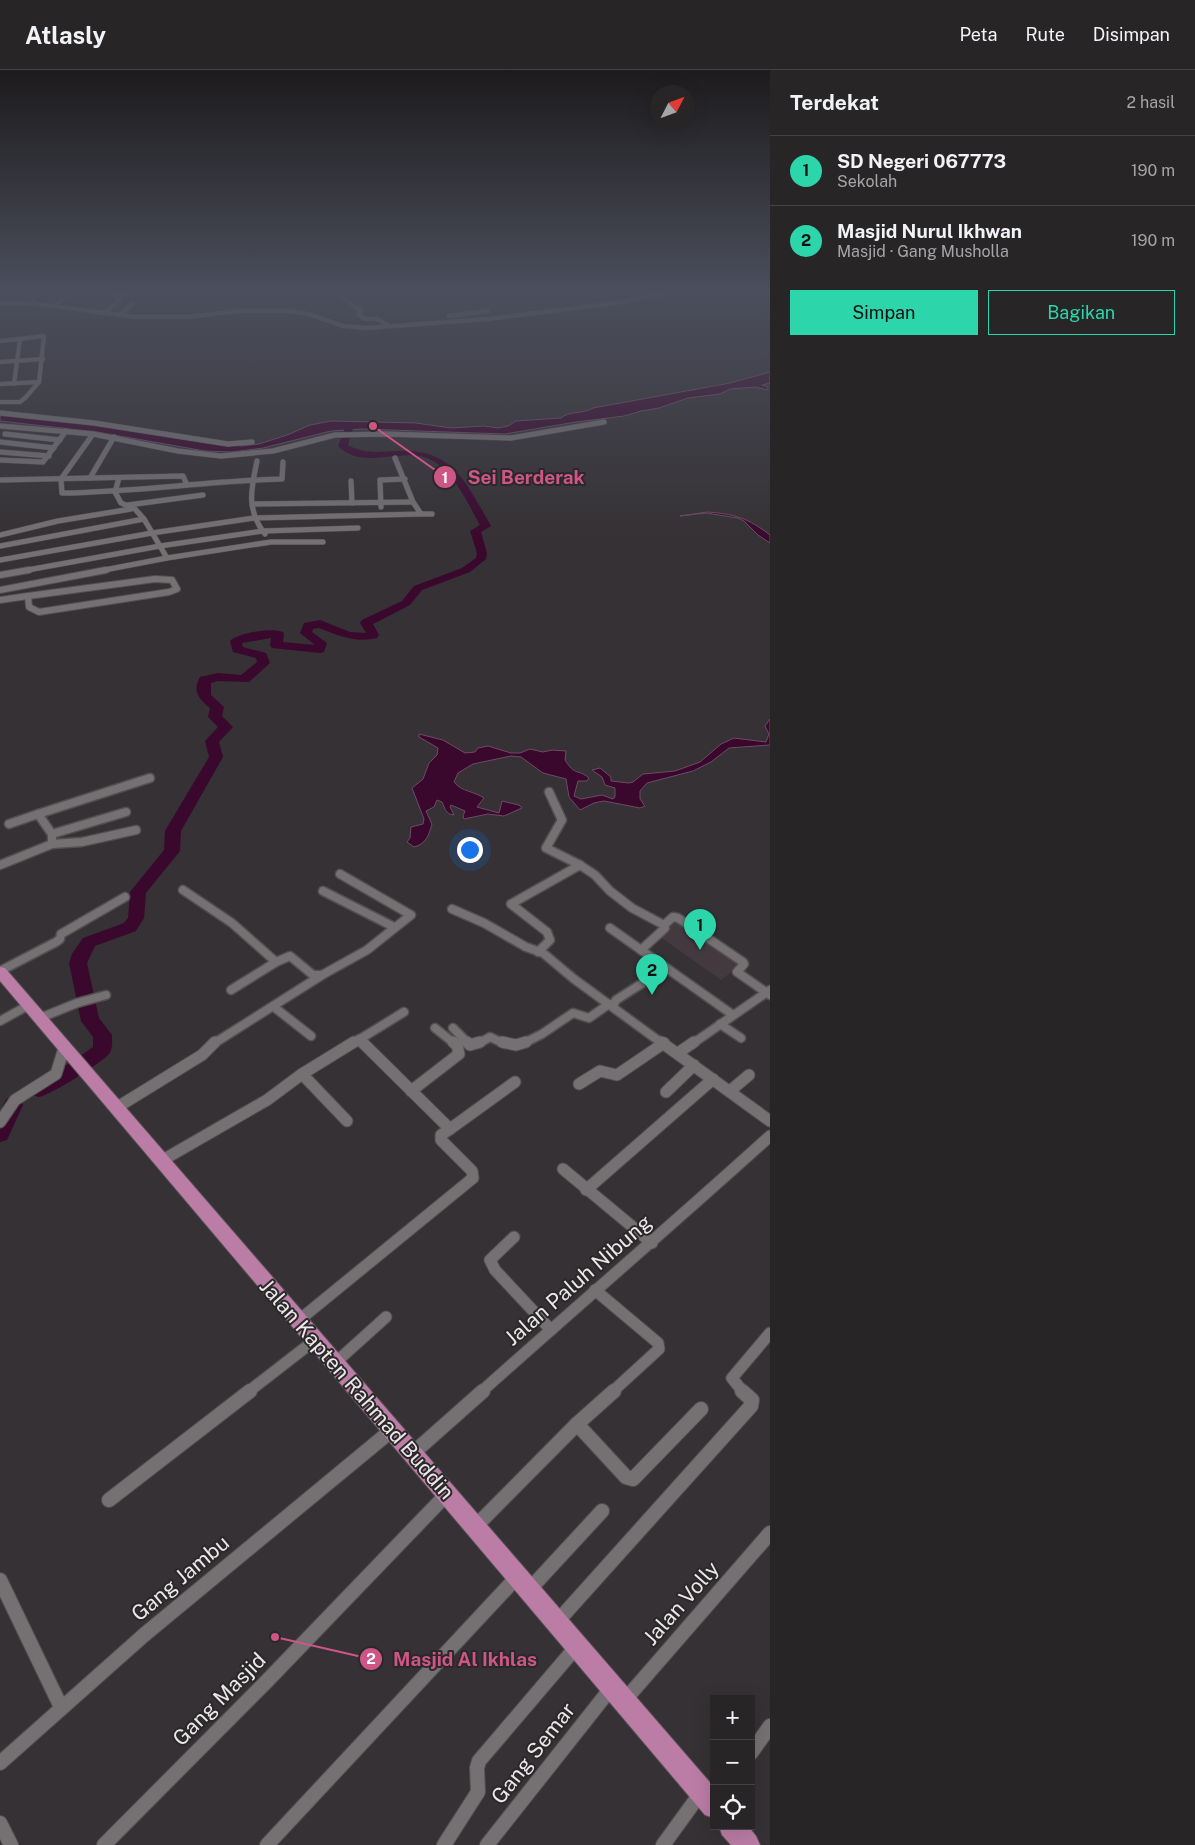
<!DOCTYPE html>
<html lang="id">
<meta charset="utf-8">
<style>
:root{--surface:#282527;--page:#302d2f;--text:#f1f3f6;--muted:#a5a5a7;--line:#444244;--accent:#2dd5ab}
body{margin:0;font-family:"Public Sans",sans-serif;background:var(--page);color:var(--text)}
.controls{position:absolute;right:15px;bottom:15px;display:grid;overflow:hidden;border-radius:0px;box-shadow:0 5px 20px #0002}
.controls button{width:45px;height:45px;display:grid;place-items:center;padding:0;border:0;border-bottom:1px solid var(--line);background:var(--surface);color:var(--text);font:25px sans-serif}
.compass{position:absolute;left:650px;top:15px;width:45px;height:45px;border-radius:50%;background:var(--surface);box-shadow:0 5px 20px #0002;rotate:48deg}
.you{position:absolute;left:469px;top:779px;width:18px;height:18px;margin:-12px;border:4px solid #fff;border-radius:50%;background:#1a73e8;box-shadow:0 0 0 8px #1a73e833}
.badge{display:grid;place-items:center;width:32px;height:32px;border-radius:50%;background:var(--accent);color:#111;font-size:16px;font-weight:700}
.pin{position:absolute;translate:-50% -41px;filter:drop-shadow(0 1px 2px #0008)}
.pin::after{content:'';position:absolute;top:26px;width:18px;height:15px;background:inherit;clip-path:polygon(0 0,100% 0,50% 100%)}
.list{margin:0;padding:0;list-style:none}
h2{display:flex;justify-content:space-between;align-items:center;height:65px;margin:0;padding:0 20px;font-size:21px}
h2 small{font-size:16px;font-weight:400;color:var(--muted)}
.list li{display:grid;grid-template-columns:32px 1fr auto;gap:15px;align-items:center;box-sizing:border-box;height:70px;padding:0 20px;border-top:1px solid var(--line)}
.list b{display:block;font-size:19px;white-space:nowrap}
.list p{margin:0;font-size:16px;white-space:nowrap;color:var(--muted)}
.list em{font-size:16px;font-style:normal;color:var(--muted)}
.actions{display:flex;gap:10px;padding:15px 20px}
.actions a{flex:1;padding:11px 0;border:1px solid var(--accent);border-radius:0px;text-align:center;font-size:18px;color:var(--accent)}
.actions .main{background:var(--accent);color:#111}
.icon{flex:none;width:28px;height:28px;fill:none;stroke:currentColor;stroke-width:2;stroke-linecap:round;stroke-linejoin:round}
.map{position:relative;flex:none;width:770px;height:1775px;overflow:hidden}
header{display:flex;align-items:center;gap:30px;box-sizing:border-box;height:70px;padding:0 25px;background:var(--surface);border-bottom:1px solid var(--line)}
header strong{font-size:24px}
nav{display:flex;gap:28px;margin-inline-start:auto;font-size:18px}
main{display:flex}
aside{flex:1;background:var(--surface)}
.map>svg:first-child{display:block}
</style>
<header>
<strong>Atlasly</strong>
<nav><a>Peta</a><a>Rute</a><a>Disimpan</a></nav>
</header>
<main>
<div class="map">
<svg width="770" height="1775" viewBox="0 0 770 1775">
<rect width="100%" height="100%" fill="#353134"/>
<polygon fill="#43393f" points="674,848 741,895 721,910 659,866 668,853"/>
<g fill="#3a082d" stroke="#6f4b65">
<path d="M770 302V313L762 315 768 317 767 320 756 317 730 319 720 324 688 328 659 338 641 341 624 346 576 352 505 364 361 359 331 361 263 378 231 382 205 381 97 362 0 351V344L62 350 241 376 259 374 287 365 310 355 331 351 416 353 451 358 484 356 498 358 508 356 516 351 561 348C568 341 584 344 593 338L730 313Z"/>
<path d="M707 442C735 444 748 448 770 465V473L758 465 744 451 738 448 706 443 680 446Z"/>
<path d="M770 649V675L729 678 711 692 693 701 647 713 640 721V729L645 736 640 738 604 731 594 733 580 740 569 727 566 709 543 703 521 687 511 686 473 694 458 703 454 712C462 722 474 721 484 728L477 737 499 743 502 731 519 735 522 738 504 746 488 744 464 749 463 746 465 741 451 735 450 737 454 745C445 744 445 738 442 732L437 730 434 737 426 741 432 754C429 765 426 774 414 777L407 772 410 768 411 757 423 754 424 749 412 718 423 709 429 693 437 685 438 678 419 667V664L443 670 465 683 475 682 478 678 488 676 511 683H520L530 679 543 682 552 680 566 681 565 690C576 707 577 698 589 708L587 711H578L574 726 581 729 602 725 613 729 615 727V718L605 715 602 707 592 700 600 698 611 707V711L629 713 633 712 643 704 675 701 700 692 721 674 734 668 766 672 769 664 765 656Z"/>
</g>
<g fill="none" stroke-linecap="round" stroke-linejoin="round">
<g fill="#3a082d" fill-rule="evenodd">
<path d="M350 352 354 355 348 375C364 384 379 382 396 381 453 377 466 413 491 456L481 462 487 483 486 489 470 502 422 520 410 535 373 554 379 565 377 568C355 573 340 566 319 558L313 559 312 562 327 573 324 582 320 583 272 578 270 575 271 568 242 573 243 577 266 583 270 593 249 612 218 611 211 613V625L224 637 222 646 233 657 219 672 223 687 181 761 180 781 146 823 144 848 136 861 95 876 87 893 99 948 112 965C112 971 113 979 109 984 103 992 49 1026 39 1027 38 1027 33 1025 32 1025L29 1019 32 1013 70 993 93 977V967L81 951 69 893 72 884 83 868 124 853 128 848 130 822 164 780 165 761 209 687 205 671 218 657 208 647 210 638C199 629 192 621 200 607L218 603 241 605 257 592 256 588 233 582 230 571C237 563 277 556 284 563L283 572 315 575 300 563 304 553 320 550 350 562 366 563 360 553 362 550 402 531 414 516 462 498 476 488 477 483 470 461 480 455C468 434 456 406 435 392 406 373 365 403 338 376L346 355Z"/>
<polygon points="13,1027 20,1029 23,1035 7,1070 0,1072 0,1042 6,1029"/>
</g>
<defs>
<g id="street-far5">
<polyline points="84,222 97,222"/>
<polyline points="335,222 361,241 358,244 365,249 378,249 389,256"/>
<polyline points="115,226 128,224"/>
<polyline points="0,233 39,234 135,247 187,247 237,241 289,241 309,244 343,256 367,258 488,249 623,232 670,222"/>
<polyline points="33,234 36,222"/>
<polyline points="55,236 69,222"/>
<polyline points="104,243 120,230 111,222"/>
<polyline points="119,245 133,234"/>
<polyline points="449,246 488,241"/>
<polyline points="0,271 20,269"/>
<polyline points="0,292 43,289"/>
<polyline points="0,314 39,312"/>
<polyline points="14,314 20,269 44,266 39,312 25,328"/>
<polyline points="0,332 20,332 26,327"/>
<polyline points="0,343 4,343"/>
</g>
<g id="street-far4">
<polyline points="0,343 94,353 228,374 252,372"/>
<polyline points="0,356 93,364 178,381 221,386 273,381 335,365 386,364 511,368 604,352"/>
<polyline points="5,364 60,370"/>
<path d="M93 364 61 409 62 423C136 422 208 411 282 409L283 392"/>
<polyline points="0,372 54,378"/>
<polyline points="0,382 49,386"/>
<polyline points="0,390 43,392 66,361"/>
<path d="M257 391C251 419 246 440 265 464"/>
<polyline points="90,408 114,367"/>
<polyline points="119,408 115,422 121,433 135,439 144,449 167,488"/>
<polyline points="0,410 183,406 187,415"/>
<polyline points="351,411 352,433"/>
<polyline points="253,434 413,432"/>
<polyline points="128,435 203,425"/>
<polyline points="381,437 380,410 405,409"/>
<polyline points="421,444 432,444"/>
<polyline points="0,465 58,451 131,439"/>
<polyline points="0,476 144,449"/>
<polyline points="0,490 152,463 254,448 421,444 413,432 395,388"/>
<polyline points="22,501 160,476 263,461 358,458"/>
<polyline points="99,501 167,488 271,472 323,472"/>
</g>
<g id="street-far3">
<polyline points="0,505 29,500"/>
<polygon points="155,509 172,510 177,519 169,522 39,542 29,537 28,526"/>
<polyline points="0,520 106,500"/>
<polyline points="0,530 28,526"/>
</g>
<g id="street-far2">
<polyline points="549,722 562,750 546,778 580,795 595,805 610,821 632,838 664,855 673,847 678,848 743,892 744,894 737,902 770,925"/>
<polyline points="9,754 38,744"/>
<polyline points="52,764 126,742"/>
<polyline points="52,774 82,772 136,760"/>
<polyline points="0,795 52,774 52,764 38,744 150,708"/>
<polyline points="183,820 232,853 276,892 290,886 313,905 321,905"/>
<polyline points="323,821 394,857"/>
<polyline points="452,839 484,853 526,877 543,883 574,909 663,974"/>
<polyline points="610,858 733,945"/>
<polyline points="641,880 665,858 664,855"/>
<polyline points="538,882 550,870 547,862 511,834 580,795"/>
<polyline points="0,901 56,872 60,869 61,864 125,827"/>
<polyline points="231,920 276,892"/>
<polyline points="613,936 616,930 666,898"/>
<polyline points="274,937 311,966"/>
<polyline points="40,948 77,933 106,925"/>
<polyline points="0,951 29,935"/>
<polyline points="720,954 741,968"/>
<polyline points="435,958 455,974"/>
<polyline points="453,958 469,974"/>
<polyline points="359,969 364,974"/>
<polyline points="213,974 322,905 367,880 411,845 340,804"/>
<polyline points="352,974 404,942"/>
<polyline points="478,974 490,967 505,974"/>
<polyline points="522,974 542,964 573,943 589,948 609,934"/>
<polyline points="692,974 770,920"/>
</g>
<g id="street-far1">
<polyline points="362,972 450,1059 515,1012"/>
<polyline points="467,972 470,975 480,972"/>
<polyline points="502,972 516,975 526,972"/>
<polyline points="661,972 770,1051"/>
<polyline points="678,983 694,972"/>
<polyline points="302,1004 347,1051"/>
<polyline points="579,1014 600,1001 617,1005 664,973"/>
<polyline points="411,1021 459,984 457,975 453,972"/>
<polyline points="730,1021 749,1005"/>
<polyline points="666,1022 694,995"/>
<polyline points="116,1038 202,985 215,972"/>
<polyline points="0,1052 15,1030 56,1004 64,978"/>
<polyline points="161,1091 267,1030 302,1004 354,972"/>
<polyline points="563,1099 652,1173"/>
<polyline points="586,1120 713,1009"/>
<polyline points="514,1167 490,1190 495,1200 551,1260"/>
<polyline points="595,1220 658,1273 659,1279 612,1322"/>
<polyline points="298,1251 473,1108 472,1101 441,1070 441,1065 450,1059"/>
<polyline points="335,1293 386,1247"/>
<polyline points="248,1322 315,1270"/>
<path d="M481 1322C577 1236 675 1152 770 1066"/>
<polyline points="743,1322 732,1308 770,1263"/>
</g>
<g id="street">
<polyline points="577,1354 626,1407 633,1409 701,1339"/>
<polyline points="412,1384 483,1321"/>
<polyline points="109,1430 250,1321"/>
<polyline points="475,1457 577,1354 614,1321"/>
<polyline points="0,1510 61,1637"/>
<polyline points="529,1520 602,1441"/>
<polyline points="557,1552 751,1336 752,1330 742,1321"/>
<polyline points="624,1631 770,1463"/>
<polyline points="751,1683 770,1656"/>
<polyline points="0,1693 144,1565 392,1360"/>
<polyline points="0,1753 11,1775"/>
<polyline points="104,1775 267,1611 447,1424"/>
<polyline points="267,1775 517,1507"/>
<polyline points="444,1775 478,1722 477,1698 479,1691 577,1576"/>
<polyline points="487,1775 612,1617"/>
<polyline points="663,1775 700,1724"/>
</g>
<g id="primary">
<polygon points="0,897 5,898 714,1717 714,1748 705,1745 0,911"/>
<polygon points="719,1756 748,1756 756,1766 760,1775 731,1775 722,1765"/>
</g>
</defs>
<use href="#street-far5" stroke="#534f51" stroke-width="5"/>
<use href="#street-far4" stroke="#534f51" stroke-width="6"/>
<use href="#street-far3" stroke="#534f51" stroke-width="8"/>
<use href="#street-far2" stroke="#534f51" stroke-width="11"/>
<use href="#street-far1" stroke="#534f51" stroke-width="13"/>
<use href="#street" stroke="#534f51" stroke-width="16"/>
<use href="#primary" stroke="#534f51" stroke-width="2"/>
<use href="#street-far5" stroke="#757173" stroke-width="4"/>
<use href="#street-far4" stroke="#757173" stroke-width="5"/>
<use href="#street-far3" stroke="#757173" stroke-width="6"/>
<use href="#street-far2" stroke="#757173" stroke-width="8"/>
<use href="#street-far1" stroke="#757173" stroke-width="11"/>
<use href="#street" stroke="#757173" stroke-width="14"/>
<use href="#primary" fill="#bb7ca5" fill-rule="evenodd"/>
</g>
<linearGradient id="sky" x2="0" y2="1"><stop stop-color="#1d1b1d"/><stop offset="0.47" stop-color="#4b4e5c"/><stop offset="1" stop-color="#4b4e5c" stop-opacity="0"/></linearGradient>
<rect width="770" height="470" fill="url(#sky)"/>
<g text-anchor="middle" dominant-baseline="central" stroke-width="4" stroke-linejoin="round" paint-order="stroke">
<g font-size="21" fill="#ebe8e9" stroke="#2b282a">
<text transform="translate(578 1210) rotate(-41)">Jalan Paluh Nibung</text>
<text transform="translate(357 1319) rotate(49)">Jalan Kapten Rahmad Buddin</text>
<text transform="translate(180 1508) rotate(-40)">Gang Jambu</text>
<text transform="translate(681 1533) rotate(-49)">Jalan Volly</text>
<text transform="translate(219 1629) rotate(-45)">Gang Masjid</text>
<text transform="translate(533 1683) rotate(-52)">Gang Semar</text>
</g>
</g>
<path fill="none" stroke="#ce5686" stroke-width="2" d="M373 356L445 407M275 1567L371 1589"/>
<g fill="#ce5686" stroke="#2b282a" stroke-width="2">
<circle cx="373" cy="356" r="5"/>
<circle cx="275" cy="1567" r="5"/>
<circle cx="445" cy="407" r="12"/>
<circle cx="371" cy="1589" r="12"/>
</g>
<g font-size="15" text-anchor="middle" font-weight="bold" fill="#fff">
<text x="445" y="413">1</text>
<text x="371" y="1594">2</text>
</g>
<g font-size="19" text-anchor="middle" font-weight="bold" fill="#ce5686" stroke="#2b282a" stroke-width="4" stroke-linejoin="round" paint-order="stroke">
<text x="526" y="414">Sei Berderak</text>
<text x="465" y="1596">Masjid Al Ikhlas</text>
</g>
</svg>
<div class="controls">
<button>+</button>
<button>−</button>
<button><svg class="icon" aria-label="locate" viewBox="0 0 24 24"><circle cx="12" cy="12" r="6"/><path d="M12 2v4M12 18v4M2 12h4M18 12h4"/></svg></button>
</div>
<svg class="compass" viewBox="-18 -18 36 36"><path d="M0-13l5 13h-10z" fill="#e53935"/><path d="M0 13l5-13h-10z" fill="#a5a5a7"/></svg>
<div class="you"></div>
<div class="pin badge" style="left:700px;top:880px">1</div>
<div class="pin badge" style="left:652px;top:925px">2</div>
</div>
<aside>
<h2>Terdekat<small>2 hasil</small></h2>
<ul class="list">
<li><span class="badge">1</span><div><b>SD Negeri 067773</b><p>Sekolah</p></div><em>190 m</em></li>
<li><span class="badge">2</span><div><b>Masjid Nurul Ikhwan</b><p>Masjid · Gang Musholla</p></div><em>190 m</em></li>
</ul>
<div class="actions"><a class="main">Simpan</a><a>Bagikan</a></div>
</aside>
</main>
